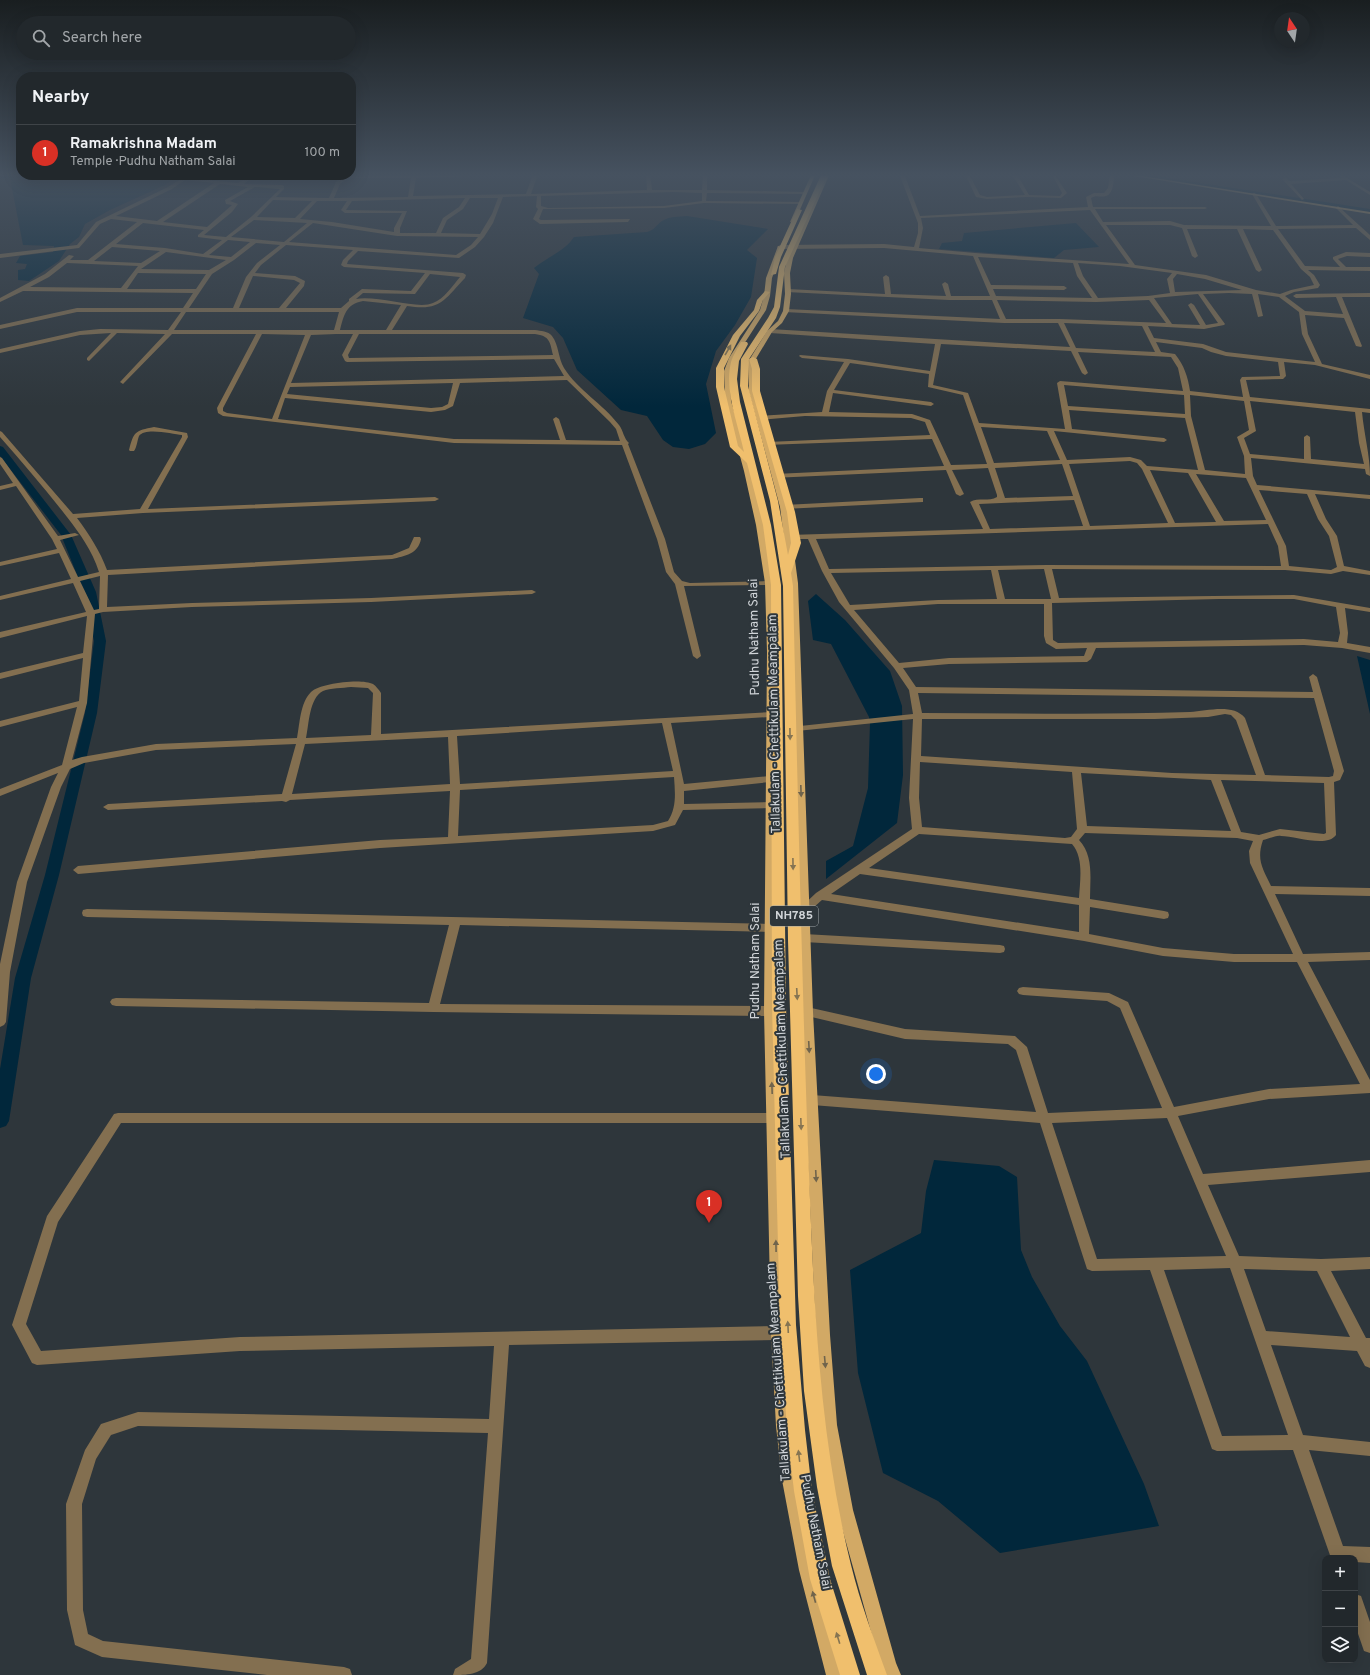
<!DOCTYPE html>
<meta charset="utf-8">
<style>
:root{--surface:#22282c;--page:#2a3034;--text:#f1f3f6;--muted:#a2a6a9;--line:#3f4448;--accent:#d93025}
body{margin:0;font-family:Overpass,sans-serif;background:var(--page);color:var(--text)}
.controls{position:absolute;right:12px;bottom:12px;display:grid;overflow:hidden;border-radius:8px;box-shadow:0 4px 16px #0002}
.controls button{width:36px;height:36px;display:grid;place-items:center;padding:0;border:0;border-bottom:1px solid var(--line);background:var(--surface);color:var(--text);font:20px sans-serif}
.compass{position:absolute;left:1274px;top:12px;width:36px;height:36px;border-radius:50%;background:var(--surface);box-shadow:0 4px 16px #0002;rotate:347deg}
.you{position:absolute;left:876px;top:1074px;width:14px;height:14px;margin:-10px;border:3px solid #fff;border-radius:50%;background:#1a73e8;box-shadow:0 0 0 6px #1a73e833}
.badge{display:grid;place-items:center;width:26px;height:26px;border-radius:50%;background:var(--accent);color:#fff;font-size:13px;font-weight:700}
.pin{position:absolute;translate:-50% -33px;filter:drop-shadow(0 1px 2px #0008)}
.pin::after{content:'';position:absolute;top:21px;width:14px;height:12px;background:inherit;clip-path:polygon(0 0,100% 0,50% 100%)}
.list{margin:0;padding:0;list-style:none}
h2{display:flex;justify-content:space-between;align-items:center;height:52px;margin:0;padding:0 16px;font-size:17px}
h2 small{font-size:13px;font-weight:400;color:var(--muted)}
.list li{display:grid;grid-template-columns:26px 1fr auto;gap:12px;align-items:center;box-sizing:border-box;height:56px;padding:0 16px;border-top:1px solid var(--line)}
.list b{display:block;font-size:15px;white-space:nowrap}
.list p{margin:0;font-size:13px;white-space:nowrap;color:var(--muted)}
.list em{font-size:13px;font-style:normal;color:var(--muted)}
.icon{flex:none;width:22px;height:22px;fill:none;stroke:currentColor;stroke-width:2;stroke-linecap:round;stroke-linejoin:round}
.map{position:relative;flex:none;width:1370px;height:1675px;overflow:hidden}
.search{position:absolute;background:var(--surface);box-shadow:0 4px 16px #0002;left:16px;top:16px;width:340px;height:44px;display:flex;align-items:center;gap:10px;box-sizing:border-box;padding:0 14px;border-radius:22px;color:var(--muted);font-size:15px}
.panel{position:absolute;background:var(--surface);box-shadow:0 4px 16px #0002;left:16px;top:72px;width:340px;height:108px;border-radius:16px}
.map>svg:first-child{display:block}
</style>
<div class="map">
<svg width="1370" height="1675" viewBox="0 0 1370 1675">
<rect width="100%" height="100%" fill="#2e363b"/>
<g fill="#01273b">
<polygon points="21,173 21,175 178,175 165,185 110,210 85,224 79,237 70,244 59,261 29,281 18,280 18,270 25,269 27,264 16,263 20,256 53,252 54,246 23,245 10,178 2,179 0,175"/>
<path d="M687 216 768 229 747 250 757 258 751 297 735 325 716 351 706 384 716 433 705 444 689 449 673 447 663 440 647 416 621 410 577 370 563 338 553 327 523 318 539 274 534 268C547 257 564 252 574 237L647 232C655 230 656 225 662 221 670 216 678 217 687 216Z"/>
<polygon points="1076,223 1099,247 1064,250 1054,258 939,249 942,243 962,241 964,233"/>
<polygon points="816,594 845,620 890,671 902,706 903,775 897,823 826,879 826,861 853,846 868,788 870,723 869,717 831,644 813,640 808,601"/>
<polygon points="1357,656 1370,660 1370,714"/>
<polygon points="934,1160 999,1166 1017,1177 1021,1250 1032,1277 1060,1326 1087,1361 1144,1484 1159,1526 1000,1553 938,1501 883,1473 858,1373 850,1270 921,1233 926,1191"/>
</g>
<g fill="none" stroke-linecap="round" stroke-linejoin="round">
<g fill="#01273b" fill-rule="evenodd">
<polygon points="1123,173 1136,173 1370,209 1370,213 1126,175"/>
<polygon points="0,446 3,447 71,535 96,592 106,641 97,713 59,875 31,978 9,1121 6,1126 0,1128 0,1069 15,978 45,875 85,713 94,641 84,592 61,535 0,456"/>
</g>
<g fill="#836f50" fill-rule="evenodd">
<path d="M411 173H415L416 175 561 173 559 174H538L531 194 647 190 646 174H634L632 173 1054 174 1067 193 1061 198 1027 197 987 199 976 197 966 176H905L920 216 1088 207 1086 197 1094 193H1104L1108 188 1110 173H1114C1114 178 1114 194 1106 196 1100 198 1097 194 1091 198L1093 207H1205L1207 208 1205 209H1095L1103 222 1170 221 1184 225 1271 226 1252 194 1254 193 1256 194 1276 226 1353 225 1336 208 1338 206 1370 235V240L1356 228 1278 229 1305 266 1340 267 1333 259V257L1346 252 1370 253V257L1347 256 1338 259 1346 267H1370V271L1308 270 1314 275 1320 285 1318 288 1294 292 1285 296 1305 311 1343 314 1336 297 1296 298 1293 296 1296 294 1370 293V297H1342L1362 346 1361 347 1356 346 1344 318 1305 315 1308 334 1322 364 1370 375V379L1315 365 1284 362 1286 376 1283 379 1246 380 1250 397 1370 409V413L1362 412C1364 434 1370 455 1370 476L1366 474 1365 469 1251 458 1253 476 1257 485 1370 495V499L1315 494 1326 519 1337 536 1344 566 1370 571V575L1343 571 1331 574 1285 570 1052 569 1059 598 1294 595 1370 608V612L1345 608 1348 633 1347 643 1370 647V653L1342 648 1304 645 1096 648 1091 659 1087 662 949 664 903 668 916 687 1313 692 1309 677 1313 674 1317 677 1344 771 1340 780 1334 782 1336 835C1327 848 1295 836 1281 836 1276 835 1269 839 1263 840 1256 860 1263 869 1271 886L1370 888V896L1275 894 1303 954 1370 952V960L1308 962 1370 1080V1093L1269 1099 1178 1116 1203 1174 1370 1160V1172L1208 1185 1239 1256 1321 1259 1370 1257V1269L1331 1271 1366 1338H1370V1368L1365 1366 1357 1351 1271 1345 1303 1435 1370 1442V1456L1309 1450 1343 1546 1370 1547V1563L1355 1562V1558H1331L1293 1450 1217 1451 1212 1449 1150 1270 1092 1271 1087 1269 1040 1123 812 1105 808 1104 806 1100 808 1096 812 1095 1036 1112 1016 1050 1008 1044 905 1039 803 1015 801 1012 803 1009 807 1007 905 1029 1015 1036 1027 1047 1048 1113 1162 1108 1120 1008 1107 1001 1023 995 1019 994 1017 991 1019 988 1023 987 1109 993 1128 1002 1174 1107 1269 1089 1360 1084 1297 962H1234L1163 956 1084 941 822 900C816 905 809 914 800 912L799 909 816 893 912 829 909 798 913 719 797 731 795 729 797 727 800 726 913 714 909 690 894 668 839 602 822 571 808 539H789L785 537 789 535 983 529 970 502C978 497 989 502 997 497V495L988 468 952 470 964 494 960 496 956 494 946 470 772 478V474H775L944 466 932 439 765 445V443L767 442 930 435 925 422 911 418 805 416 759 420 756 418 759 416 822 412 827 391 844 362 802 358 799 356 800 355 848 359 930 371 935 344 770 333 767 331 770 329 1070 347 1058 323H1004L784 312 783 311 786 309 1000 319 992 300H949L786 292 785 291 788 289 885 294 883 277 886 275 889 277 891 294 946 296 942 284 945 282 948 284 951 296H990L973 256 884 248 780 249 777 247 780 245 884 244 914 247 918 233V223L900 176 707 175V190L805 192 807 193 805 194 707 193 706 201 802 202 800 204 704 203 664 208 543 209 539 219 541 220 630 219 628 222 540 224 533 219 538 209 536 207 537 196 503 197 493 223 484 237 475 247 459 258 358 251 348 261 347 264 463 273 466 275 465 278C443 301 441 311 407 306L392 330H535C541 331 548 331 552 336 559 345 558 358 564 368 578 390 603 404 619 425 623 430 624 439 629 443L628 444 665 539 674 572 682 581 690 583 772 581V585H769L684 586 701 656 697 659 693 656 675 584 666 572 657 539 622 445 454 443 223 416 218 413 217 408 256 334H172L123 384 120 382 121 381 165 334 117 333 89 361 87 360V358L111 333 80 335 0 353V349L80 331 100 329 168 330 181 312H77L0 329V325L77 308H183L193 293 23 291 0 302V298L45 274 69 255 74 256 70 260H88L137 222 111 219 100 224 79 248 0 258V254L77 245 96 222 168 187 187 175H192L189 178 238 183 249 175H254L244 184 282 185 284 186V189L276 197 329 198 336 182 344 177 343 175 358 177 411 175ZM533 174 526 194 413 196 416 178ZM650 174 703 175 702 190H652ZM970 176H1013L1025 195 987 197 980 195ZM1018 176H1053L1062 193 1060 196 1029 195ZM348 178H411L408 197 334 198 340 184ZM185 180 214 183 157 221 116 216 172 189ZM220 184 248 187 225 200 226 204 232 205 207 227 163 222ZM255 187 280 189 251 217 226 237 204 235 232 212 238 204 230 201ZM673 192 702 193V201L664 206 548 208 541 206V196ZM465 198 459 207 443 218 436 233H400V228L407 211 346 210 352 201ZM470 198H498L492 214 480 234 441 233 447 220 463 209ZM273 200 312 201 295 218 257 217ZM317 201H347L341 210 345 213H402L394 228V232L332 222 300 219ZM1090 210 1129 264 975 253 919 248 923 228 921 218ZM254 220 307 223 284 242 231 237ZM143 223 204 230 198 235V237L222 240 203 254 165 248 116 244ZM313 223 397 236 478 237 471 245 456 255 289 242ZM1106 225H1170L1182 228 1192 256 1195 258 1198 256 1187 229H1237L1256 270 1259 272 1262 270 1243 229 1273 230 1301 269 1310 277 1314 285 1291 290 1280 294 1256 290 1206 275 1135 265ZM228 240 250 242 231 257 209 255ZM256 243 280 245 257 263 246 277 233 308H189L212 274 234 260ZM286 245 353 250 343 260 341 265 344 267 425 273 411 291 362 289 349 299V301L341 308H286L304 286 305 281 295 276 255 273 261 265ZM112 247 160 251 141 263 94 261ZM166 252 226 260 209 270 141 269ZM978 257 1073 263 1077 276 1092 298 996 296 993 289 1064 290 1067 288 1064 286 991 285ZM67 263 138 266 121 288 30 287 49 277ZM1078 263 1120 266 1172 273 1167 279 1170 293 1148 296 1098 298 1083 276ZM138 273 206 274 196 289H127ZM430 274 460 277C453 285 444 299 433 303 418 310 378 295 356 299L363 293 415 294ZM1177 274 1205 279 1242 290 1175 292 1173 279ZM253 276 294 280 300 283 279 308H239ZM1229 293 1252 294 1258 317 1263 316 1258 294 1279 297 1299 312 1302 334 1315 362 1226 352 1203 344 1154 338 1148 326 1204 329 1224 325 1225 324 1203 294ZM1198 294 1218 323 1206 325 1194 305 1191 303 1188 305 1200 325 1172 324 1154 298ZM997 300 1096 302 1149 300 1166 323 1060 319H1006ZM363 301 401 305 386 330H340C344 315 346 304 363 301ZM186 312H339L334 330H174ZM1064 323 1142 326 1155 352 1076 348ZM262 334 305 335 272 419 227 413 223 411V408ZM336 334H353L342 355 345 361 347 362 554 359 564 376 291 383 311 335ZM359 334H535C550 336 550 342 553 355L349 358 348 355ZM1156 342 1202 348 1211 352 1226 356 1278 362 1280 376 1242 377 1240 380 1243 397 1190 391C1188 377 1184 365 1175 354L1161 352ZM941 344 1071 351 1082 373 1085 375 1088 373 1078 352 1171 357 1178 368 1183 391 1060 381 1057 383 1065 429 979 423 968 393 933 385ZM850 363 929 374 928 387 963 395 987 464 951 465 930 420 912 414 829 412 833 393 931 406 934 404 931 402 834 390ZM567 380 610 422 616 429 620 441 566 440 559 419 556 417 553 419 560 440 454 439 278 419 285 398 431 412 445 410 453 406 460 383ZM453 383 448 404 442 407 431 408 287 394 290 387ZM1064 385 1184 395 1185 414 1068 406ZM1190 395 1244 401 1249 430 1237 437 1244 456 1245 474 1205 470 1191 416ZM1250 401 1355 412 1359 443 1364 464 1311 459 1310 437 1307 435 1304 437V459L1250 454 1244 438 1256 431ZM1069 410 1185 418 1198 470 1147 466 1141 460 1130 457 1067 460 1054 431 1164 442 1167 440 1164 438 1072 429ZM981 427 1047 431 1060 460 994 463ZM1130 461 1137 463 1142 469 1168 523 1090 526 1069 464ZM1062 464 1073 496 1005 498 995 468ZM1150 470 1188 473 1216 522 1175 523ZM1196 474 1246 478 1266 520 1224 521ZM1259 490 1307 494 1318 519 1329 536 1337 567 1331 570 1289 566 1286 546ZM1074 500 1083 526 990 529 979 504ZM1268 524 1278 546 1281 566 1047 565 829 569 816 539ZM1044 569 1051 599H1005L998 570ZM991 570 997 599 938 600 850 605 831 573ZM1219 599H1294L1336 607 1340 633 1338 642 1304 639 1058 643 1053 640 1052 603ZM938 604H1044V636L1046 643 1056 649 1087 648 1084 656 949 658 899 663 854 610ZM918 693 1314 698 1334 771 1333 776 1329 777 1265 775 1245 718C1233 703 1207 711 1190 712 1101 715 1011 713 922 713ZM1225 714 1231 715 1236 720 1256 775 1172 773 921 756 922 719H1155L1208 717ZM920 762 1072 772 1077 829 1071 837 1065 838 922 827 919 798ZM1081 773 1211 780 1231 831 1087 826ZM1221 780 1324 783 1326 833 1324 834 1280 829 1259 835 1241 832ZM1085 833 1237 838 1253 841 1249 851 1250 863 1293 954H1234L1163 948 1089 934 1090 907 1164 919 1168 918 1169 915 1168 912 1164 911 1090 899C1090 879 1094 856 1079 840ZM919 834 1072 844C1084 858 1080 880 1079 898L869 868ZM860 874 1079 905V932L831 894ZM1167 1118 1226 1256 1097 1259 1052 1123ZM1230 1268 1288 1435 1222 1436 1164 1270ZM1244 1269 1317 1271 1350 1337 1266 1331Z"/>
<polygon points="1166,173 1299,173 1297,174 1168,174"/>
<polygon points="1342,175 1370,192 1370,195 1346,180 1291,184 1304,199 1302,200 1282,179 1286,178 1289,181 1342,178 1340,176"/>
<path d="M154 427 187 433 188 437 148 509 435 497 439 499 435 501 143 513 77 518C89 534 100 551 107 570L392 555 409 548 414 537H420L421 539C418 554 405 556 392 559L108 575 107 607 192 603 371 598 532 590 536 592 532 594 371 602 192 607 103 612 95 614 87 703 72 760 82 757 156 744 297 738C300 723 300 703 311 692 320 683 362 678 373 684 376 686 379 690 381 693V734L773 712 775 714 773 716 770 717 671 723 684 784 770 776 775 779 770 782 684 791V804L771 802 776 805 771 808 683 810 675 825 653 831 380 848 78 874 73 870 78 866 380 840 448 837 450 791 290 800 286 802 282 801 108 810 103 807 108 804 282 794 296 744 156 750 84 763 70 769 61 787 27 882 10 972 6 1022 4 1025 0 1027V964L17 882 51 787 58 773 0 796V789L62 765 77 707 0 727V721L79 701 83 658 0 679V673L83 653 87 616 0 638V632L86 612 73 583 0 600V596L71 579 59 553 0 566V562L57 549 52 539 16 486 0 490V486L13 483 0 464V457L2 458 58 536 75 533 79 535 60 540 78 577 99 572C92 550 80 534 67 517 46 490 23 463 0 437V431L2 432 73 514 140 509 182 437V435C173 434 145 427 139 436 137 441 137 447 134 451H130L129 450C134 431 135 431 154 427ZM100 576 99 609 94 610 80 581ZM351 687 368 688 373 693 371 735 306 738C309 725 309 698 323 691 330 688 343 688 351 687ZM662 723 673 771 460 784 457 736ZM448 737 450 784 292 794 305 744ZM674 777C675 792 677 807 668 821L653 825 458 836 460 790Z"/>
<polygon points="920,498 923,498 923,502 784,509 780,507 784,505"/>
<polygon points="87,909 770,924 774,925 775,928 774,931 770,932 460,925 440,1004 770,1006 774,1008 776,1011 774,1014 770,1016 433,1012 116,1006 112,1005 110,1002 112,999 116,998 429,1003 449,925 87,917 83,916 82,913 83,910"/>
<polygon points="804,934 1000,945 1004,946 1005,949 1004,952 1000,953 804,942 800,941 799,938 800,935"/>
<path d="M118 1113H773L777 1114 779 1118 777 1122 773 1123H121L58 1222 26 1324 41 1351 240 1337 778 1326 783 1328 785 1333 783 1338 778 1340 509 1345 487 1663C481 1675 466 1675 453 1675L455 1669 471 1659 488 1433 138 1426 111 1435 96 1459 82 1504 83 1610 88 1634 103 1641 344 1667 350 1669 352 1675H267L102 1657 75 1645 67 1610 66 1504 85 1450 101 1424 138 1412 489 1419 494 1346 240 1351 37 1365 32 1363 12 1325 47 1216 114 1114Z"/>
<polygon points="1355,1594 1361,1596 1370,1622 1370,1653 1364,1651 1355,1625"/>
</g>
<g fill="#d2a965" fill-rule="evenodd">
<polygon points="812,173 816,173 795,221 790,222"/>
<polygon points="826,173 830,173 793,258 790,273 791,294 789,311 782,323 772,332 754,362 755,392 788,507 798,583 813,1012 830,1335 837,1425 853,1510 896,1663 901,1675 884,1675 880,1664 837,1510 823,1425 816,1335 801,1012 790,583 780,507 749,392 748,362 767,331 778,321 783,311 785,294 784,273 787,258"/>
<polygon points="1115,173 1123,173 1370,212 1370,214"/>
<polygon points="778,246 783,247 772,278 770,296 766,310 735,358 730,371 731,401 752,471 764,525 773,583 775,652 776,1011 785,1333 790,1426 798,1480 815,1570 842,1675 826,1675 799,1570 782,1480 776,1426 771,1333 764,1011 767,652 765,583 756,525 744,471 725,401 724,371 729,358 760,310 764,296 766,278"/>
</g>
<g fill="#f0bf6d" fill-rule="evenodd">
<path d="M822 173H828L785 267 780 307 776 318 749 359 748 386 778 501 788 555 791 543 787 512 752 391V369L749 359 753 357 757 359 760 369V391L795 512 801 543 791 573 793 586C797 764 801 943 807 1121 813 1270 815 1420 851 1565 860 1602 874 1639 887 1675H867L832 1566 817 1487 804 1391 798 1296 788 940 783 586 770 501 740 386 741 359 768 318 774 307 779 267Z"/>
<polygon points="797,209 802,210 781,257 776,274 771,275 775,257"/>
<path d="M765 291 770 292 763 300 759 311 740 336 724 368V387L738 446 744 452C738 424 724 391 731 362 733 355 738 348 741 342H747L748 344 739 361 737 379 740 402 771 525 781 585 786 1006 796 1325 805 1430 812 1491 830 1579 860 1675H840L810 1579 794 1491 787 1430 780 1325 772 1006 771 585 763 525 747 463 730 447 716 387V368L733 335 754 310 757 300Z"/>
</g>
</g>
<defs><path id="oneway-solid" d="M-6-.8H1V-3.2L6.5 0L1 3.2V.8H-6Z"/></defs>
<g fill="#857452">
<use href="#oneway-solid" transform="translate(728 350) rotate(-60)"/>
<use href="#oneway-solid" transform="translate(790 734) rotate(89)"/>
<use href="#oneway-solid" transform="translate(793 864) rotate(89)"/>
<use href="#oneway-solid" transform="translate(797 994) rotate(87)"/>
<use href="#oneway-solid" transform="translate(801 1124) rotate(88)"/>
<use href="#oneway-solid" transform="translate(788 1327) rotate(-93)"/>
<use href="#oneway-solid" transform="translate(799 1456) rotate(-97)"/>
<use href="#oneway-solid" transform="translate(838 1638) rotate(-107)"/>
</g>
<g fill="#70644c">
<use href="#oneway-solid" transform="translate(801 791) rotate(88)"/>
<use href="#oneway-solid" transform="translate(809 1047) rotate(87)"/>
<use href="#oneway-solid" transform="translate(772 1088) rotate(-92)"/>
<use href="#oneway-solid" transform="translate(816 1176) rotate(87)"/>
<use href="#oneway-solid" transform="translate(776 1246) rotate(-91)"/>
<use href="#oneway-solid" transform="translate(825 1362) rotate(85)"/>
<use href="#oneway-solid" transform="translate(814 1597) rotate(-105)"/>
</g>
<linearGradient id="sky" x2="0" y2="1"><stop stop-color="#191e20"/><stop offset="0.43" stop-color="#465260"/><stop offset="1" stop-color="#465260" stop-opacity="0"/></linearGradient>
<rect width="1370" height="407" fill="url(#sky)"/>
<g text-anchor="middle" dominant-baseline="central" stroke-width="4" stroke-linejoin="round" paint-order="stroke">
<rect fill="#2e363b" stroke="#9fa5a9" stroke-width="1" x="770" y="906" width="48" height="20" rx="3"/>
<g font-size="12" font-weight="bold" fill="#d0d4d8">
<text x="794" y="916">NH785</text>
</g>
<g font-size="13" fill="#d0d4d8" stroke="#2e363b">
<text transform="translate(755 637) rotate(-91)">Pudhu Natham Salai</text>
<text transform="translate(775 724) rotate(-91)">Tallakulam - Chettikulam Meampalam</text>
<text transform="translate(756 961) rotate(-90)">Pudhu Natham Salai</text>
<text transform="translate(783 1049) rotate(-92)">Tallakulam - Chettikulam Meampalam</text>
<text transform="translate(779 1372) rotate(-94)">Tallakulam - Chettikulam Meampalam</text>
<text transform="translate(815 1532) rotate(79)">Pudhu Natham Salai</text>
</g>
</g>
</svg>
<div class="controls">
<button>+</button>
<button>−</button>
<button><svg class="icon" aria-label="layers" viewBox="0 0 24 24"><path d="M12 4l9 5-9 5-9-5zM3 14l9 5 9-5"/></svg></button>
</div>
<svg class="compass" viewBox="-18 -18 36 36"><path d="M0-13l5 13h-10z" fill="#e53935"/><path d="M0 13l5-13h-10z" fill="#a2a6a9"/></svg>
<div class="you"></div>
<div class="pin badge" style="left:709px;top:1223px">1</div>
<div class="search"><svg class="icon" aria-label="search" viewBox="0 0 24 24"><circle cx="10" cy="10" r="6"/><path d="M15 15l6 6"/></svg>Search here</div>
<section class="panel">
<h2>Nearby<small></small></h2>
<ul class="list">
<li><span class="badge">1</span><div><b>Ramakrishna Madam</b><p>Temple · Pudhu Natham Salai</p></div><em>100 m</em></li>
</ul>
</section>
</div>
